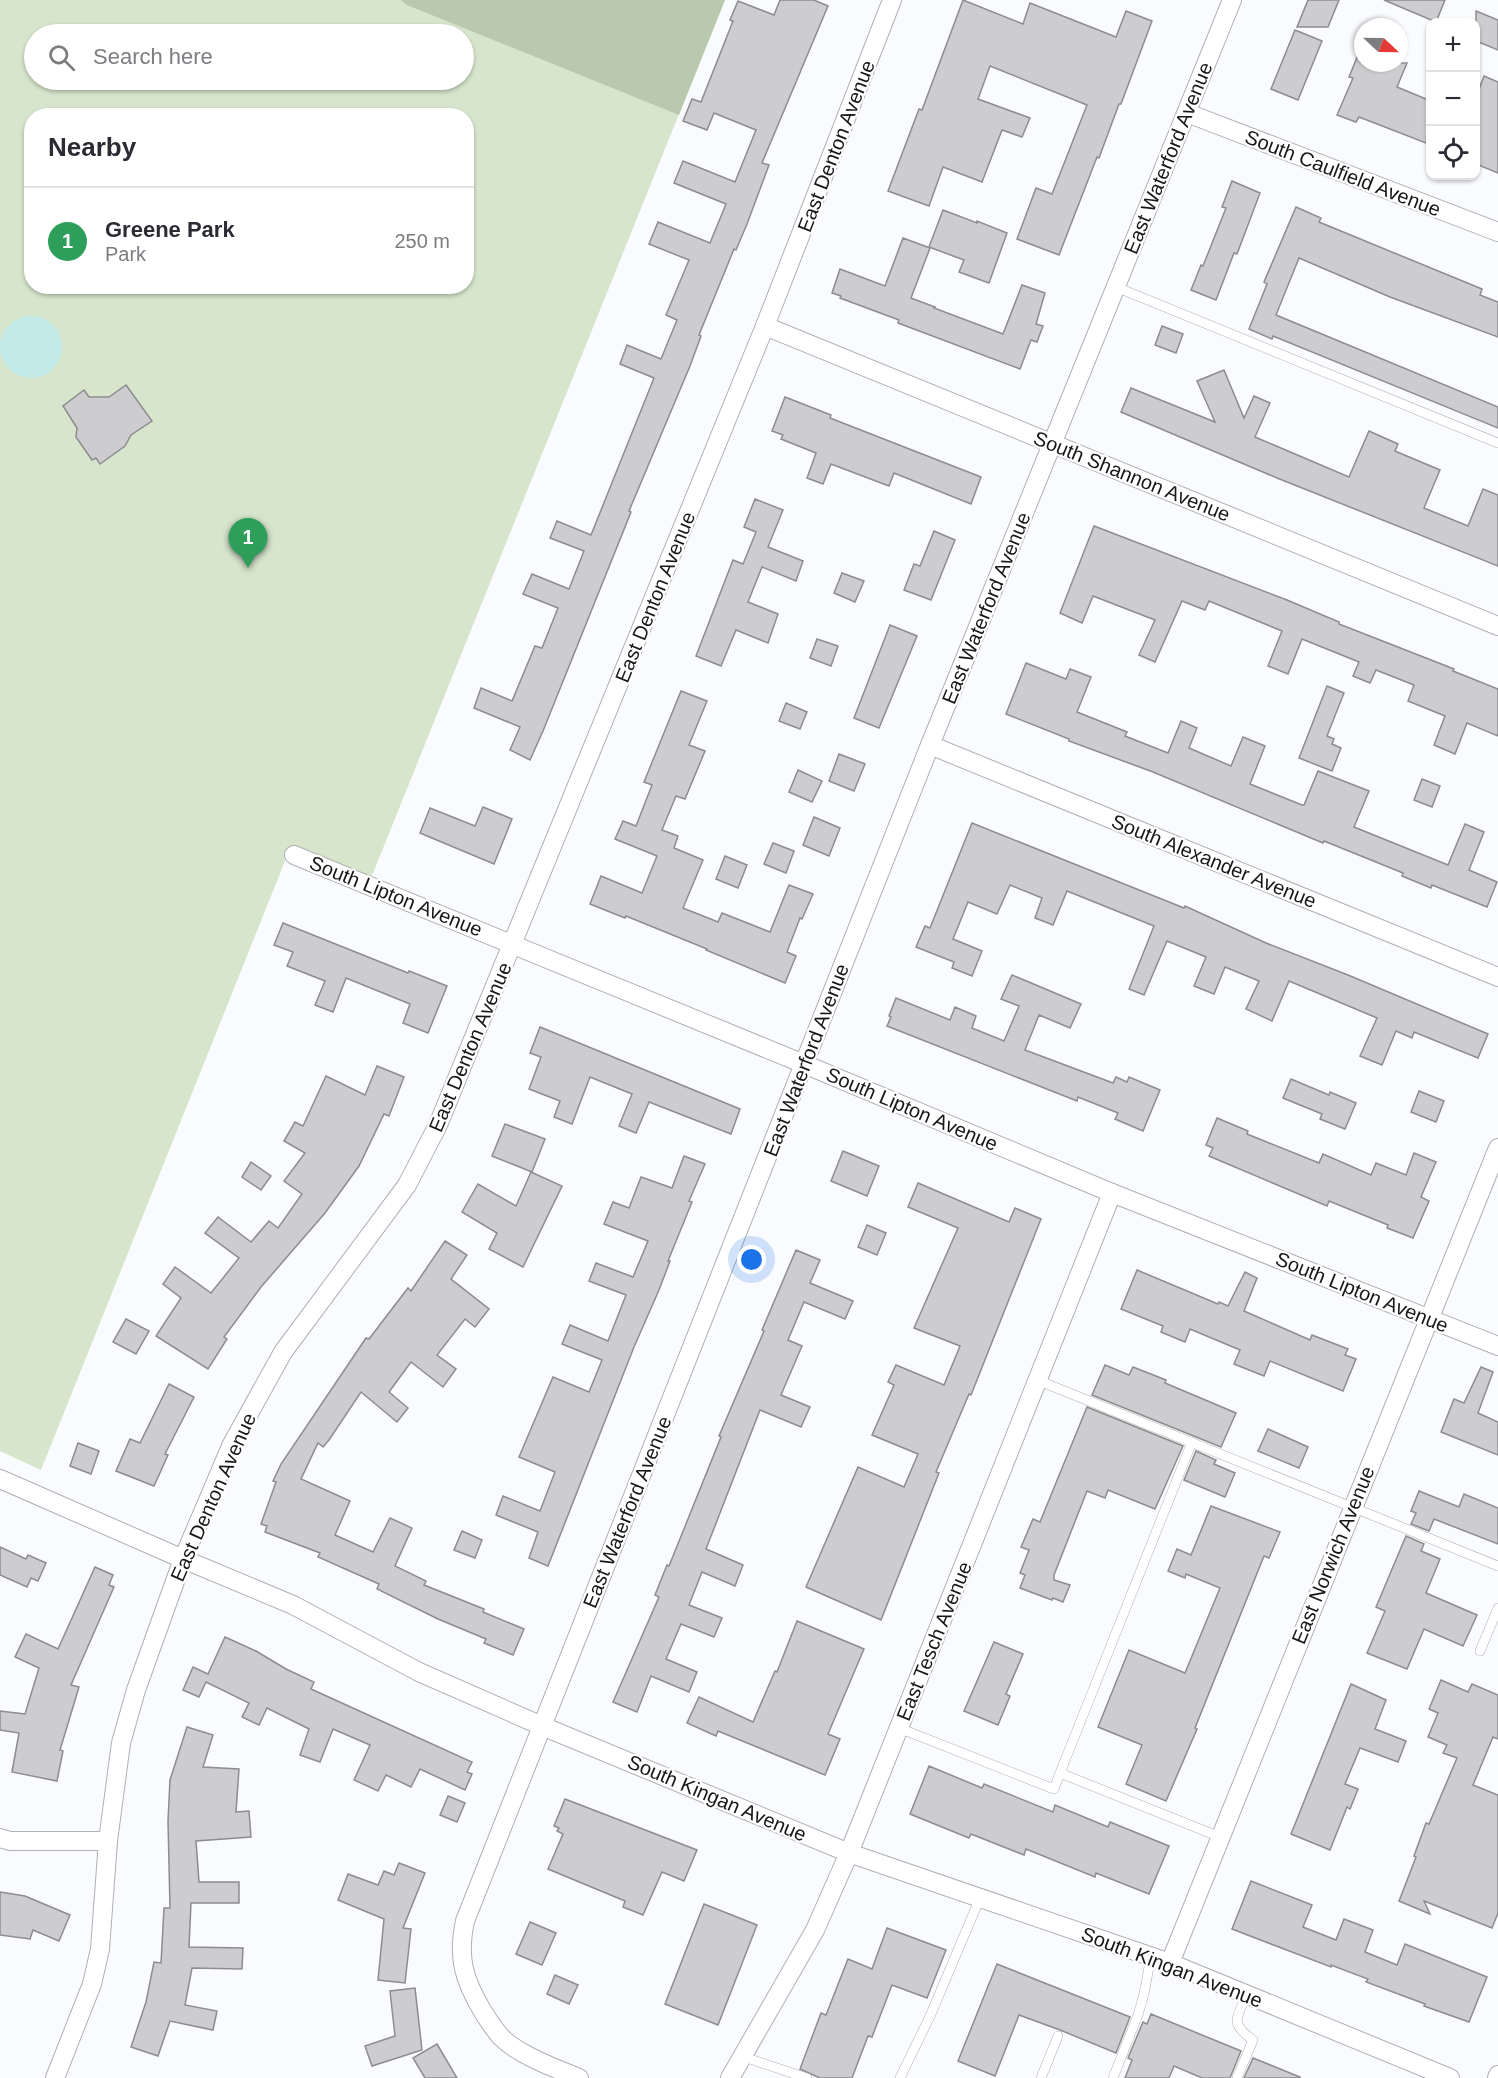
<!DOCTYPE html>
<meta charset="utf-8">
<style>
:root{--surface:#fff;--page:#f7f7f7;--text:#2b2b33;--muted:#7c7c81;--line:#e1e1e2;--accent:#53640a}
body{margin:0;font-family:Helvetica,sans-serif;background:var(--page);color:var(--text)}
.controls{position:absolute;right:18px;top:18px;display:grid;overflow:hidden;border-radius:12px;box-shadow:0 2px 4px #0004}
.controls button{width:54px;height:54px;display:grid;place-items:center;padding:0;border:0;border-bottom:2px solid var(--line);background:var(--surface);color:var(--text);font:30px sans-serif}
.compass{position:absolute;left:1354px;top:18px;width:54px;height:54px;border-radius:50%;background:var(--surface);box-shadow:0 2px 4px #0004;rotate:112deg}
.you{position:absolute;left:752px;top:1260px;width:21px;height:21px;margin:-15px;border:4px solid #fff;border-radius:50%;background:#1a73e8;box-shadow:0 0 0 9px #1a73e833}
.badge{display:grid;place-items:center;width:39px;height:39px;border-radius:50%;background:var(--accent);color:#fff;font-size:20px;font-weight:700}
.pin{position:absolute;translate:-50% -50px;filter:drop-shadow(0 2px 3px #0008)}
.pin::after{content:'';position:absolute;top:32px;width:21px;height:18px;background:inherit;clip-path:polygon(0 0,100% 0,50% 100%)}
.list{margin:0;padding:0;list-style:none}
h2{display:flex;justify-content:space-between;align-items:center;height:78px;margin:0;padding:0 24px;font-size:26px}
h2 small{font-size:20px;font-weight:400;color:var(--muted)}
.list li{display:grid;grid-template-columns:39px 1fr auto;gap:18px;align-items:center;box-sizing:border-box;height:108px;padding:0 24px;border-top:2px solid var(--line)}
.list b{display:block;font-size:22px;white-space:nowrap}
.list p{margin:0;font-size:20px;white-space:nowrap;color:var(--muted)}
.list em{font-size:20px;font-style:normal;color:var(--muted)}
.icon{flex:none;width:33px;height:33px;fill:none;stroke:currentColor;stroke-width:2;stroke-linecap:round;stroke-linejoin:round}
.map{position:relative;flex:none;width:1498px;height:2078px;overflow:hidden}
.search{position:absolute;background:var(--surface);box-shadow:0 2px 4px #0004;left:24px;top:24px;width:450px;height:66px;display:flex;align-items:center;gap:15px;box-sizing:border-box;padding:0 21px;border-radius:33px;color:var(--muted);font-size:22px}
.panel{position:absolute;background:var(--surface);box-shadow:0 2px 4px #0004;left:24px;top:108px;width:450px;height:186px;border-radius:24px}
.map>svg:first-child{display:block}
</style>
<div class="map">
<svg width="1498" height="2078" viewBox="0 0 1498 2078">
<rect width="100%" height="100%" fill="#fafbfe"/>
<path fill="#d6e5cc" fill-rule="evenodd" d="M0 0H725L367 888 287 856 41 1470 0 1451ZM34 34H464V80H34ZM32 116H466V286H32Z"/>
<polygon fill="#b9c9ae" points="401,0 725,0 679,115 407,5"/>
<circle fill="#c3ebea" cx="31" cy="347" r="31"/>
<g fill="#cdcccf" stroke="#8d8c8f" stroke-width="1.5">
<polygon points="780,0 814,0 828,6 762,163 769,165 747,224 736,250 734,249 699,335 701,336 690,366 629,511 631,512 543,731 530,760 510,750 520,727 474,708 481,688 512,701 535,646 542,648 558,608 523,594 532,574 569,589 584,551 550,538 557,521 591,535 654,378 620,364 627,345 661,359 677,320 666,315 689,260 649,244 658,222 710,243 726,204 674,183 683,161 735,182 756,130 714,113 707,130 683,121 692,99 701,102 733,21 730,20 738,1 774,15"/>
<polygon points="963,0 1023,24 1030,3 1116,37 1126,11 1152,21 1121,104 1119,104 1099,158 1097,157 1059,255 1017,239 1036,188 1052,194 1087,105 990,66 978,99 1030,118 1022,137 1002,130 982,182 943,167 929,206 888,191 919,109 922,110"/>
<polygon points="1308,0 1339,0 1328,27 1297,27"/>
<polygon points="1384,0 1445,0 1436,22"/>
<polygon points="1476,11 1498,20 1498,50 1476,41"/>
<polygon points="1295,30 1322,41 1298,100 1271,89"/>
<polygon points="1358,55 1363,57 1363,63 1407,63 1397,87 1431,101 1431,145 1359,117 1356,122 1337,115 1353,78 1349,77"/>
<polygon points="1484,76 1498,82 1498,173 1476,164 1476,97"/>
<polygon points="1232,181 1260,193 1237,254 1234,253 1216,300 1191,290 1201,265 1203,266 1226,208 1222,207"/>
<polygon points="1296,207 1321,218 1319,222 1482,289 1480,295 1498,302 1498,337 1390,297 1299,258 1276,315 1498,407 1498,428 1273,336 1272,339 1249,329 1267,284 1264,282"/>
<polygon points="943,210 977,223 977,221 1007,233 989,283 959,272 964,260 929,247"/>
<polygon points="903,238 930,248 911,298 935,307 934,308 1003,334 1022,285 1045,293 1036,324 1043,326 1037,342 1031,340 1020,369 898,323 899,320 840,298 841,296 832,293 840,269 885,286"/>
<polygon points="1162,326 1183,334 1176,353 1155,345"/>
<polygon points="1224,370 1244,418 1254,396 1270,403 1255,437 1349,477 1369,431 1398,444 1395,451 1440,470 1424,508 1468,526 1483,489 1498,495 1498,566 1277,478 1121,412 1131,388 1215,422 1197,381"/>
<polygon points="126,385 152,421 131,435 125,446 100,464 96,458 92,460 76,437 77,428 63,406 84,390 89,397 109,397"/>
<polygon points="785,397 831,415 830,418 981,477 971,504 894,473 889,486 831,464 823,484 807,478 816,453 781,439 783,435 772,431"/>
<polygon points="755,499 783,510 768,547 803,561 796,581 762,567 748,602 778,614 768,643 736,630 721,666 696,656 733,560 743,564 756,532 744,527"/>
<polygon points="1094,526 1287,600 1339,622 1339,624 1454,669 1453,671 1498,689 1498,736 1467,723 1455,754 1434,745 1445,716 1408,701 1414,685 1376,670 1370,683 1353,676 1359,662 1302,639 1288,674 1268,666 1282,631 1209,601 1205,610 1182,601 1155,662 1139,655 1155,620 1093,596 1082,623 1060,613"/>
<polygon points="934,531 955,540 931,600 904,590 914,564 920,566"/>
<polygon points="842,573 864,581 855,602 834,593"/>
<polygon points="890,625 917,636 879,728 854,718"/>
<polygon points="817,639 838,646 831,666 810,658"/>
<polygon points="1026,663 1066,679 1070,669 1091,677 1077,712 1127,732 1125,736 1168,753 1181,721 1197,728 1189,748 1231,766 1243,737 1265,746 1250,784 1302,805 1304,805 1318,771 1369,791 1354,827 1448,865 1465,824 1484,832 1469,870 1497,882 1487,907 1432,885 1431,888 1402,876 1403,873 1324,841 1323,843 1153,772 1069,741 1069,739 1006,714"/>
<polygon points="1327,686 1344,693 1327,736 1334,739 1332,744 1341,748 1332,771 1299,758"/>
<polygon points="681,691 707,701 689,745 705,751 685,799 676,796 662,830 678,836 674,848 703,860 683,908 718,922 722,913 770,932 789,885 813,894 802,919 800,918 787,952 796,956 785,983 706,950 707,949 626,916 625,918 590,904 601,876 642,893 657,856 615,839 623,821 636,826 652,785 644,782"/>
<polygon points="786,703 807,712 800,729 779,721"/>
<polygon points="839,754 865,764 854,791 829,781"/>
<polygon points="798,770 822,781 812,802 789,792"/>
<polygon points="1422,779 1440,786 1432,807 1414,800"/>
<polygon points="483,807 512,819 494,864 420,833 430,808 475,826"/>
<polygon points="814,817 840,828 829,856 803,845"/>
<polygon points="972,823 1184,908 1185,906 1266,943 1348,975 1488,1034 1478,1058 1414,1032 1412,1038 1396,1031 1382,1065 1360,1056 1377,1018 1289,981 1272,1021 1246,1009 1259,981 1225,967 1214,994 1194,986 1206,957 1167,941 1144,995 1129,989 1154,926 1067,891 1053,925 1035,918 1042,898 1010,885 997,914 968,902 953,939 982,951 972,976 952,968 954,962 916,947 925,926 930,928"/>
<polygon points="773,843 794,851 786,873 764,864"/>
<polygon points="725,856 747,865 738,888 716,879"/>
<polygon points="283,923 408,973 409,971 447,986 428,1033 403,1023 410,1004 346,978 333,1012 315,1005 325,981 287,966 293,952 274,945"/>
<polygon points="1012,975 1081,1004 1070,1028 1039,1015 1025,1050 1113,1083 1116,1077 1127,1082 1129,1077 1160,1090 1143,1131 1115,1119 1118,1113 1078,1097 1077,1101 887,1026 891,1017 889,1016 896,998 950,1020 955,1007 976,1016 972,1028 1004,1041 1019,1006 1001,999"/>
<polygon points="540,1027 740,1109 731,1134 649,1102 636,1133 619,1126 632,1094 590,1077 572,1124 554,1117 560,1101 529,1089 541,1057 530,1053"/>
<polygon points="377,1066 404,1077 389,1116 384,1114 359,1166 325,1213 261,1287 224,1337 227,1339 208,1369 156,1336 181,1298 163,1284 175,1267 211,1293 239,1258 205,1233 218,1217 251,1242 269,1221 278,1228 302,1194 284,1181 305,1153 284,1141 295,1122 303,1126 326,1076 365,1095"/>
<polygon points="1291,1079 1329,1095 1330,1092 1356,1103 1345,1129 1320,1119 1322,1114 1283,1098"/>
<polygon points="1419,1091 1444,1101 1436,1122 1411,1112"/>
<polygon points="1217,1118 1248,1131 1247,1134 1319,1163 1323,1154 1371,1175 1376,1163 1406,1175 1414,1153 1436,1162 1421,1197 1429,1201 1413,1238 1387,1228 1388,1225 1329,1201 1327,1206 1209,1156 1213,1148 1206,1145"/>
<polygon points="505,1124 545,1139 532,1172 492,1156"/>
<polygon points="843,1151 879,1166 867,1196 831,1181"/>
<polygon points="684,1156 705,1164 689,1201 692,1202 668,1261 670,1261 659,1290 634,1347 548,1566 529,1558 538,1532 496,1515 503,1496 540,1511 555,1472 519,1457 553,1377 589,1392 602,1360 562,1344 570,1325 608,1341 626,1295 589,1281 596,1263 633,1277 648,1241 604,1224 613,1202 629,1208 641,1177 672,1188"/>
<polygon points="251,1162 271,1176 261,1190 242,1177"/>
<polygon points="531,1172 562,1186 523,1267 489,1249 497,1233 462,1212 478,1184 516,1206"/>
<polygon points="918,1183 1009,1222 1015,1208 1041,1219 971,1395 969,1394 936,1472 939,1473 881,1620 806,1587 858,1467 904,1487 918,1454 872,1435 894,1385 888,1382 896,1365 944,1385 960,1346 914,1328 958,1228 908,1207"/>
<polygon points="867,1225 886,1233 877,1255 858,1247"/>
<polygon points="445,1241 467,1255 451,1279 489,1309 475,1327 465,1319 437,1355 456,1369 443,1387 411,1362 389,1392 408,1408 397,1422 361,1392 329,1440 323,1447 318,1443 301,1479 350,1501 335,1535 373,1552 390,1518 412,1528 395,1566 426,1581 424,1585 484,1609 483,1612 524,1629 513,1655 484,1643 486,1639 438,1619 377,1589 379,1584 318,1557 320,1553 265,1532 267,1526 261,1524 276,1482 273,1481 281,1464 366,1338 369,1339 408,1288 411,1291"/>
<polygon points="796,1250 820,1260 810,1283 853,1301 845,1319 804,1302 788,1340 802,1346 781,1395 810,1407 801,1427 760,1410 706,1549 743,1565 735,1586 702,1572 689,1605 722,1618 714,1637 681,1624 666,1659 697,1672 689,1692 651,1676 637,1712 613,1702 659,1597 655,1595 667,1565 669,1566 721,1437 719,1436 764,1331 762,1330"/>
<polygon points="1137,1270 1218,1304 1219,1302 1228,1306 1245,1272 1257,1278 1244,1311 1310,1340 1312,1335 1348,1349 1345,1355 1356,1359 1343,1391 1270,1361 1264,1376 1234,1364 1240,1350 1190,1329 1185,1342 1161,1332 1163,1326 1121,1309"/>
<polygon points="126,1319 149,1331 136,1354 113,1342"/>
<polygon points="1105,1365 1129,1375 1133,1367 1166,1380 1165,1383 1236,1413 1221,1447 1092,1395"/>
<polygon points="1481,1367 1493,1372 1478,1413 1498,1422 1498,1455 1441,1432 1454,1399 1464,1403"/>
<polygon points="169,1384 194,1397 165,1454 168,1455 154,1486 116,1471 130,1439 140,1443"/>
<polygon points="1087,1407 1183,1446 1155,1509 1108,1490 1105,1498 1087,1491 1054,1575 1054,1580 1070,1585 1063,1602 1053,1598 1052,1600 1020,1588 1025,1575 1020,1573 1029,1550 1021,1547 1033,1519 1040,1522"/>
<polygon points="1268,1429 1308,1447 1299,1468 1258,1451"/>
<polygon points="78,1443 99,1451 91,1474 70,1466"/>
<polygon points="1196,1451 1216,1460 1214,1464 1235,1473 1225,1497 1184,1480"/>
<polygon points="1419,1491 1459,1507 1464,1494 1498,1508 1498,1544 1434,1519 1429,1531 1411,1524 1416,1513 1411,1511"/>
<polygon points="1211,1506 1280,1532 1269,1558 1264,1556 1195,1728 1197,1729 1166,1801 1126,1784 1142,1745 1098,1727 1129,1650 1185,1673 1220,1588 1186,1574 1185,1578 1168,1571 1177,1549 1191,1555"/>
<polygon points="462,1531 482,1540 475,1558 454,1550"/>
<polygon points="1406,1536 1424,1544 1421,1551 1440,1559 1426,1593 1477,1615 1463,1646 1424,1629 1407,1669 1367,1653 1385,1611 1376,1607"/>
<polygon points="0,1547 26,1559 28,1555 46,1563 38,1581 31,1578 27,1587 0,1575"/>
<polygon points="95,1567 113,1575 109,1585 114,1587 71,1685 79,1687 60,1750 63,1751 57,1781 12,1772 19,1733 0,1730 0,1711 25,1714 39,1668 15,1657 26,1634 58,1649"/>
<polygon points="797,1621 864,1649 828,1734 840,1739 825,1775 718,1731 716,1736 687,1723 699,1697 753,1722 775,1671 777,1672"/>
<polygon points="225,1637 256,1651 286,1669 314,1682 311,1689 472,1762 467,1772 472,1774 465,1790 420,1769 411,1787 386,1775 378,1791 354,1780 370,1745 333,1729 320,1762 300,1755 309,1729 267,1708 259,1725 242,1717 249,1703 206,1682 199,1697 183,1690 193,1667 208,1674"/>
<polygon points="994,1642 1023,1654 1006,1694 1010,1696 998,1725 964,1711"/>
<polygon points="1441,1680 1468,1692 1472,1684 1498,1695 1498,1739 1493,1737 1473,1785 1498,1795 1498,1913 1492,1928 1424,1901 1430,1914 1399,1901 1416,1857 1414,1856 1426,1823 1429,1824 1457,1758 1443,1753 1447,1745 1428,1737 1438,1713 1429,1709"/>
<polygon points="1351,1684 1386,1700 1375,1729 1406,1741 1398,1762 1360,1748 1345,1784 1358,1789 1350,1809 1347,1807 1330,1850 1291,1834"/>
<polygon points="187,1727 213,1735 203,1767 239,1769 236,1812 249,1811 251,1837 196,1841 199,1882 239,1882 239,1903 191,1903 189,1947 243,1948 242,1969 192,1968 185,2005 217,2011 213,2030 170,2021 158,2056 131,2047 146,2002 154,1962 161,1963 164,1908 170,1908 168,1821 170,1780"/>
<polygon points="929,1766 982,1788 984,1784 1053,1812 1055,1805 1108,1827 1110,1822 1169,1846 1149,1894 1096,1873 1095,1877 1026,1849 1024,1855 971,1834 969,1838 910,1814"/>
<polygon points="448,1796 465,1803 457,1822 440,1815"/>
<polygon points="565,1799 697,1850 684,1881 662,1872 643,1915 623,1907 625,1901 548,1869 563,1834 557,1831 559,1828 554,1826"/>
<polygon points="399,1863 425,1873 403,1928 411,1929 405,1983 378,1980 384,1919 338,1900 348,1874 378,1885 384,1871 394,1875"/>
<polygon points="1251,1881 1312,1905 1303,1927 1336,1940 1344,1919 1373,1930 1365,1952 1397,1965 1405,1944 1487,1977 1469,2022 1424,2006 1425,2004 1366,1982 1368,1979 1331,1965 1331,1967 1232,1929"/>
<polygon points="0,1892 25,1896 70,1915 59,1941 33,1930 30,1939 0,1935"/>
<polygon points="704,1904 757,1925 718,2025 665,2004"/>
<polygon points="530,1922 556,1933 542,1965 516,1954"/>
<polygon points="887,1928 946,1950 927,1998 892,1985 872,2037 868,2036 852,2078 820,2078 800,2069 821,2013 826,2015 848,1959 872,1969"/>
<polygon points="997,1964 1130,2017 1116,2053 1060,2030 1019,2015 995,2076 958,2061"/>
<polygon points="555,1975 578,1985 569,2004 547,1994"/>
<polygon points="415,1988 422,2050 372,2066 365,2046 395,2036 390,1991"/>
<polygon points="1151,2014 1241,2051 1230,2078 1202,2078 1174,2066 1169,2078 1125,2078 1132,2060 1128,2058 1143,2022 1147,2024"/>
<polygon points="437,2044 457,2078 425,2078 413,2058"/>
<polygon points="1253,2058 1300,2077 1300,2078 1244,2078"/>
</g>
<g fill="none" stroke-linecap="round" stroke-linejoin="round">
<defs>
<g id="lane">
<polyline points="1116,287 1498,443"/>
<polyline points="1037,1380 1498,1566"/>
<polyline points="1192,1442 1060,1773 1220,1837"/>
<polyline points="1480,1651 1498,1608"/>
<polyline points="899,1728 1054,1789 1060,1773"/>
<polyline points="744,2057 807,2078"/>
<polyline points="900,2078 931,2014 980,1898"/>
<polyline points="1041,2078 1058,2036"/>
<polyline points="1113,2078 1138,2015 1144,1994 1151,1956"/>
<path d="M1237 2078 1253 2040C1229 2023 1237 2018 1247 1994"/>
</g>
<g id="street">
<polyline points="1187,113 1498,232"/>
<polyline points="765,326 1498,626"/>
<polyline points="930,745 1498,977"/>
<polyline points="294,855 804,1064 1112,1193 1498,1346"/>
<polyline points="0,1479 183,1559 293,1605 419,1672 542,1726 849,1853 1170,1963 1450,2078"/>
<polyline points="0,1838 10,1841 108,1841"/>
<polyline points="1170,1963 1498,1148"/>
<polyline points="55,2078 92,1984 100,1949 108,1841 121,1743 136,1690 183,1559 232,1444 283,1352 407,1185 438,1125 765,326 892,0"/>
<path d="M579 2078C557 2069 519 2055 502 2038 495 2031 489 2021 483 2012 464 1980 457 1958 465 1921L930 745 1232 0"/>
<polyline points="730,2078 815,1930 849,1853 1112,1193"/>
<polyline points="1497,2078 1498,2075"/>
</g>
</defs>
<use href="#lane" stroke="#afb0b3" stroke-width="10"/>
<use href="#street" stroke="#afb0b3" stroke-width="20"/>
<use href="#lane" stroke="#fff" stroke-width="9"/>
<use href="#street" stroke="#fff" stroke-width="18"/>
</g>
<g text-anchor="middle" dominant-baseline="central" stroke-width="4.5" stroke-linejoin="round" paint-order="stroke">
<g font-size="20" fill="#171718" stroke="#fff">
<text transform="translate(836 146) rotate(-69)">East Denton Avenue</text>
<text transform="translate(1168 158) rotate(-68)">East Waterford Avenue</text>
<text transform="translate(1343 173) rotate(21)">South Caulfield Avenue</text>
<text transform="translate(1132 476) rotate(22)">South Shannon Avenue</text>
<text transform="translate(655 597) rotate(-68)">East Denton Avenue</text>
<text transform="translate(986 608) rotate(-68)">East Waterford Avenue</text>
<text transform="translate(1214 861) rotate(22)">South Alexander Avenue</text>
<text transform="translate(396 896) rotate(22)">South Lipton Avenue</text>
<text transform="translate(470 1047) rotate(-67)">East Denton Avenue</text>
<text transform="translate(806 1060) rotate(-69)">East Waterford Avenue</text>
<text transform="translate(912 1109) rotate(23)">South Lipton Avenue</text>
<text transform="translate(1362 1292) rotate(22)">South Lipton Avenue</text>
<text transform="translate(213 1497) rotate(-66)">East Denton Avenue</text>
<text transform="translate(627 1512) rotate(-68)">East Waterford Avenue</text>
<text transform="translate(1333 1555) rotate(-68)">East Norwich Avenue</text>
<text transform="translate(934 1641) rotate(-68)">East Tesch Avenue</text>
<text transform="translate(717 1798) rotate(23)">South Kingan Avenue</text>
<text transform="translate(1172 1967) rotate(21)">South Kingan Avenue</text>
</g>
</g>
</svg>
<div class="controls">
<button>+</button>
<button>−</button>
<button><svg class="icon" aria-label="locate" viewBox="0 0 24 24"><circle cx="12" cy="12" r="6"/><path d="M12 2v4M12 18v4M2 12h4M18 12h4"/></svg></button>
</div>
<svg class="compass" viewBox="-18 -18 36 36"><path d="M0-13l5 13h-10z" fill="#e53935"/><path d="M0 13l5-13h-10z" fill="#7c7c81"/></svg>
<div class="you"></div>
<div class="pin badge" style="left:248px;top:568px;background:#2e9e5b">1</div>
<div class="search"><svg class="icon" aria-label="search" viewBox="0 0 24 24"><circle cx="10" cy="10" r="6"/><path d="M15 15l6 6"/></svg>Search here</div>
<section class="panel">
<h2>Nearby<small></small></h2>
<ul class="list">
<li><span class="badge" style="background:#2e9e5b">1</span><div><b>Greene Park</b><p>Park</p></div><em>250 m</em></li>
</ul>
</section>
</div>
